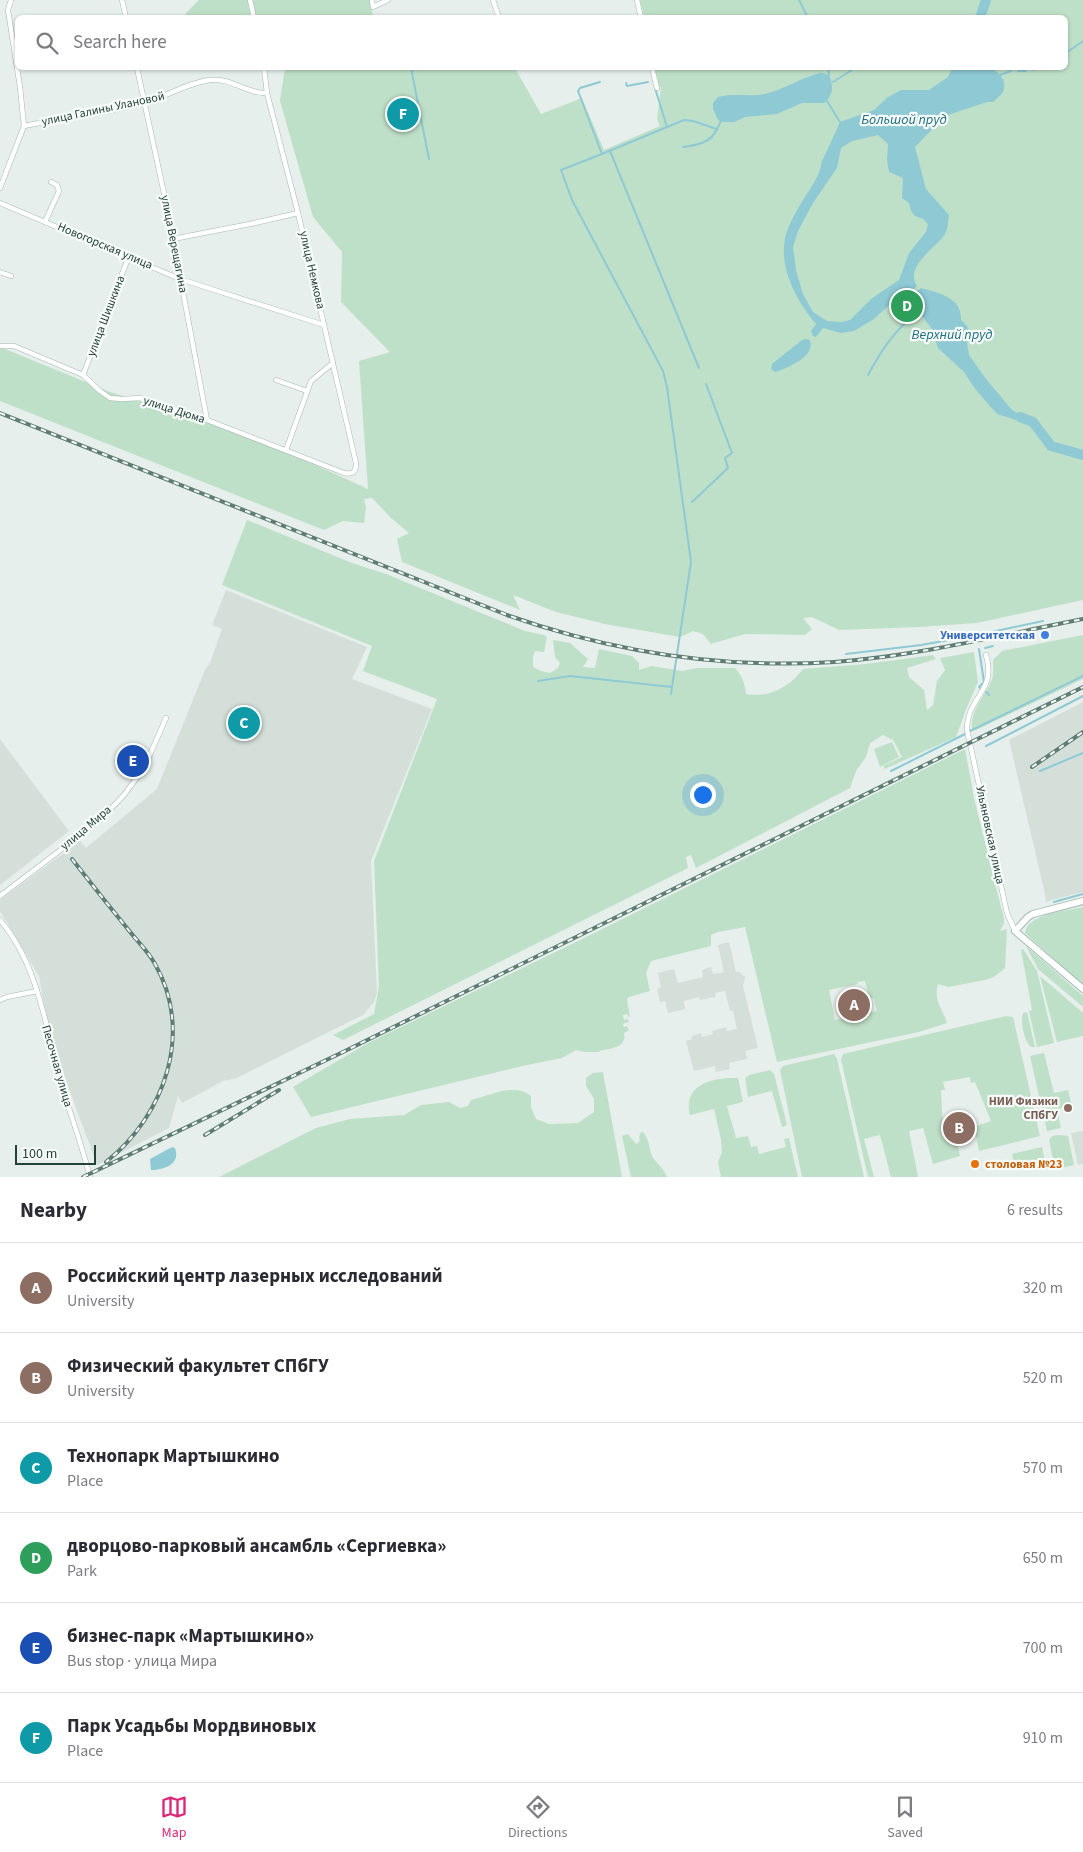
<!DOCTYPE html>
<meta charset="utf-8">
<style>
:root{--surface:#fff;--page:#f7f7f7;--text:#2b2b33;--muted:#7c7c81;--line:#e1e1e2;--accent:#db2777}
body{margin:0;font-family:"Source Sans 3",sans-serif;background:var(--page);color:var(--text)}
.scale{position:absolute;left:15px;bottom:12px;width:81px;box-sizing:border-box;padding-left:5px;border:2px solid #24423a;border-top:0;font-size:14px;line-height:18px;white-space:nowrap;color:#24423a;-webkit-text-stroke:4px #f7fbf9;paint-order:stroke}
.you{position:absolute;left:702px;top:794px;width:18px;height:18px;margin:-12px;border:4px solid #fff;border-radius:50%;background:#1a73e8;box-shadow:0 0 0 8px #1a73e833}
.badge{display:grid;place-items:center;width:32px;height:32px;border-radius:50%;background:var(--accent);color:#fff;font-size:16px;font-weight:700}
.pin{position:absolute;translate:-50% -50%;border:2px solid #fff;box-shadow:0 1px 5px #0006}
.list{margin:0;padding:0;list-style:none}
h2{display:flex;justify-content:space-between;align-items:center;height:65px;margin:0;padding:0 20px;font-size:21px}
h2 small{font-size:16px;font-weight:400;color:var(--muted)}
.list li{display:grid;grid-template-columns:32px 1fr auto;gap:15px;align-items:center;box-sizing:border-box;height:90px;padding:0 20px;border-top:1px solid var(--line)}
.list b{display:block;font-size:19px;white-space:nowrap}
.list p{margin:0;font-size:16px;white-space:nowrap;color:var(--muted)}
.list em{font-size:16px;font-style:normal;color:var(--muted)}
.icon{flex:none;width:28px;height:28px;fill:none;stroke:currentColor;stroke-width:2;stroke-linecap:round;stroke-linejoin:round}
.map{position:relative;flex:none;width:1083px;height:1177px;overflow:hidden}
.search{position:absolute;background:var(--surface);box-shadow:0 1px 4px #0004;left:15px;right:15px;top:15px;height:55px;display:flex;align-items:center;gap:12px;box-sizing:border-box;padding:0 18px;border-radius:8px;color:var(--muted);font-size:19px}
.sheet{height:605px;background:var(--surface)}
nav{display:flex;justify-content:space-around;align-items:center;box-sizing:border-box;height:70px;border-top:1px solid var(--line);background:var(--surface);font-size:14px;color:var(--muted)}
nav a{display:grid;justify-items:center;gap:2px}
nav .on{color:var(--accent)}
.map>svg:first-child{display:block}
</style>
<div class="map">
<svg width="1083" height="1177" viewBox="0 0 1083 1177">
<rect width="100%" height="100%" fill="#e6efeb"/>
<g fill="#d4dfda">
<polygon points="226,590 367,647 352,679 432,709 371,861 377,993 374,1002 363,1015 237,1078 223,1081 182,1103 178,1096 169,1128 97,1165 64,1075 45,1009 39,976 0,911 0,900 80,841 86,848 157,789 205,670 210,663 222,629 212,625"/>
<polygon points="1083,702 1083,892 1045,902 1046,898 1009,740"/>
<polygon points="0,739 69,831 0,885"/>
<polygon points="729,942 736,972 739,972 745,977 743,986 758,1048 745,1051 747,1059 729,1063 730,1069 716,1072 715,1066 694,1071 686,1041 692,1039 692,1036 701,1033 702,1037 713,1034 712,1031 726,1027 727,1031 737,1029 733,1011 730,1011 725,991 715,993 716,997 700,1000 699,997 684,1001 685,1009 668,1013 665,1001 660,1002 657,989 661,987 658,973 674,969 678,983 703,977 702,970 711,967 713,974 724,972 718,945"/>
<polygon points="1083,1131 1083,1164 1078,1165 1071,1133"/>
</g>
<g fill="#bfe0c8" fill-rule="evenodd">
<polygon points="199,0 370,0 373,17 185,18 186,13"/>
<polygon points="640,0 1083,0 1083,600 977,623 919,627 839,630 812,617 803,618 812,629 805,635 745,634 711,644 703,634 693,631 680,637 605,624 556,612 513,595 520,610 402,562 397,539 409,533 391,518 372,498 364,499 366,508 364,523 343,521 324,530 0,401 0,348 5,349 110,392 234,428 368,489 359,361 390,352 341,302 342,252 313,217 280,101 285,68 515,68 541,114 582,98 604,150 660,126 657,119 661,87 659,87 655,68 1066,68 1066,18 644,18"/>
<path d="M247 520 352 563 386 574 525 631 544 635 547 637 544 652 535 651 533 657V667L541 671 550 673 558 668 560 663 555 657 553 640 570 643 588 659 583 667 595 668 599 649 632 656 639 663V670L652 666 682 671 697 668H735C742 676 745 683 746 694 768 698 789 688 803 669L866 664 933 655 936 659 907 668 909 677 924 690 927 710 933 705 937 681 945 670 940 658 974 652 978 682 967 707 956 737 885 769 883 766 902 757 893 740 883 735 870 743 866 757 856 771 850 788 696 868 691 855 686 857 688 868 343 1040 333 1035 374 1014 379 986 374 861 437 699 363 671 372 646 222 585Z"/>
<path d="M1083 635V679L976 730H972C971 707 984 699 992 679 994 674 993 665 993 660L1002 651Z"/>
<polygon points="892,742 899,757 880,767 874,749"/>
<path d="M965 749 974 798 1004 919V923L1000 931 1007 929 1005 968 994 977 985 980 948 987 938 984C933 1002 943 1008 947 1023L919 1032 777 1062 745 927 718 932 711 935V946L651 961 646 973 650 991 629 997 627 999 630 1018 627 1014 623 1015 624 1020 628 1019 629 1022 624 1023 623 1025 624 1027 627 1026 629 1030 624 1033C627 1049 610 1048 599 1051L600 1052H585L576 1050 562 1058 518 1067 311 1117 293 1087 368 1043 578 941ZM865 981 869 998H874L877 1011 835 1020 829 990 858 984 857 982Z"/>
<path d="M1083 907V985L1025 933C1028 913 1066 911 1083 907Z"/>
<polygon points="1026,946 1083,996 1083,1007 1038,969"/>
<polygon points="1023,949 1037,971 1054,1043 1037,1047 1029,1011 1032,1010 1021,950"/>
<polygon points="1040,976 1083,1013 1083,1036 1057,1042"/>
<path d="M1027 1012 1035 1047H1031C1024 1041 1020 1022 1023 1013Z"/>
<polygon points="1006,1016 1013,1017 1040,1136 979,1151 974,1127 991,1121 975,1082 971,1083 970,1077 943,1082 945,1090 941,1090 943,1133 955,1132 960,1156 933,1164 923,1128 909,1131 918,1177 891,1177 880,1135 864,1139 874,1177 868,1177 841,1060 843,1054"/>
<polygon points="1044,1053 1054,1093 1068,1090 1072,1106 1057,1109 1061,1128 1047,1131 1030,1056"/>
<polygon points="834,1054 837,1059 864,1177 802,1177 780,1070 783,1066"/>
<polygon points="770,1070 774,1074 787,1125 782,1127 772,1091 748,1097 745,1078 749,1075"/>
<path d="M603 1072 622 1177H219L316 1128 350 1119 404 1115 421 1105 449 1102 460 1108 468 1106 471 1100C489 1096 515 1082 531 1096V1107L536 1119 549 1124 578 1123 594 1112V1099L586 1086V1078L593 1073Z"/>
<path d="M738 1078 743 1102 727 1106 736 1138 748 1136 751 1147 757 1146 759 1154 786 1147 784 1139 789 1138 798 1177H721L718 1162 722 1152 721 1140 714 1109 690 1115C682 1084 714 1077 738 1078Z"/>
<path d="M641 1132H643C649 1139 649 1147 652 1156 657 1164 663 1167 667 1177H631L622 1136 628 1134 636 1144 640 1141 639 1137Z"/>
<polygon points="1059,1135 1068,1136 1074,1165 1057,1169 1054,1165 1049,1140 1052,1136"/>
<polygon points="1042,1147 1045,1162 1016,1169 1012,1154"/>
</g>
<g fill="#8ec9d4" fill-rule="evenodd">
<path d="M952 68C968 67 999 61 1004 83 1006 92 999 97 993 102H987L945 116 915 147 926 189 949 215C948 221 948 229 945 234 936 248 904 266 917 286L909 292 900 295 874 319 854 331 841 333 823 328 816 337 813 336 811 331 816 324C799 304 782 274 784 247 784 233 793 217 800 205 806 194 815 183 819 172 821 168 821 164 822 161 828 148 834 136 840 122L874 110 888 97 901 90H929L948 77ZM878 135 888 144 887 160 889 172 903 178 902 198 909 203 911 211 915 216 923 219 928 224 926 232 909 253 899 280 871 299 850 320 841 322 827 321 813 312 803 294 796 270 793 247 798 231 813 203 837 168 841 148 852 141Z"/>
<path d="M821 73 829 75C834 85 833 96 824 103H802L777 114 745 117 734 122H724L718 120 713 109V103L718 97C734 93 749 97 765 94 785 89 802 77 821 73Z"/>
<path d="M921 288C938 293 962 297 961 320L967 326 970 334 967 343 969 355 986 379 1012 410 1033 422 1016 420 997 414 976 390 964 372 938 348 932 329 918 311 911 297Z"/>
<path d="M806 339 810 340C816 357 787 368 775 372L771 369 772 364 802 340Z"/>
<path d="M172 1147 175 1148C181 1164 164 1170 151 1170L150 1159Z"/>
</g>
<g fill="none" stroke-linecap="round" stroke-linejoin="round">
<g stroke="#8ec9d4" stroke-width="2">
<polyline points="799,0 808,18"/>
<polyline points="1066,53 1083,41"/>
<polyline points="411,68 429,159"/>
<polyline points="828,68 829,75"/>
<polyline points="1032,70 1044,68"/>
<polyline points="1018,71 1026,71"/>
<polyline points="1000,75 1011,71"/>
<polyline points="600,82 580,88 578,91 602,154 684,120 693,121 717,129 721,121"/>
<polyline points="833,82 855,68"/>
<polyline points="626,83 627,86 648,82"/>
<polyline points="655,88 667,127"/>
<polyline points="827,101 840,122"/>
<path d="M683 147C697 145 711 143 717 129"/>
<polyline points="610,151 699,368"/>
<path d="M868 375C883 347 894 332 918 311"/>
<polyline points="692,502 728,468 725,458 732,453 706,384"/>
<polyline points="982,634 1043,621"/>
<polyline points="985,648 993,646"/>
<polyline points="979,649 984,682 979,687 981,689"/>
<polyline points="846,654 921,645 977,635"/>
<polyline points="538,681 570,676 672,687 689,575 691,562 667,387 663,371 572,200 561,170 602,154"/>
<polyline points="986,692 989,695"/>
<polyline points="671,694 672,687"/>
<polyline points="970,731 1083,676"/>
<polyline points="986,746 1083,696"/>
<polyline points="891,771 965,734"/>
<polyline points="1040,771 1083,753"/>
<polyline points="1054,902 1083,894"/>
</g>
<g stroke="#8ec9d4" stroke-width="10">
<polyline points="980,18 986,0"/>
<polyline points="1020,417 1033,422 1051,446 1083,455"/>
</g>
<defs>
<g id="street">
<polyline points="122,0 126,18"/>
<polyline points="250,0 254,18"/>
<polyline points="372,0 373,7 388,0"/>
<polyline points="493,0 499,18"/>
<polyline points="637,0 641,18"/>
<polyline points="137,68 168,212 207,420"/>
<polyline points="652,68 657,88"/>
<path d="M24 126C65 118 106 113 146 102 168 96 189 82 211 80 232 78 247 94 267 93"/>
<polyline points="0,188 24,126 20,87 8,10 11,0"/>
<polyline points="0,203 180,279 324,325"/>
<polyline points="45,222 59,191 57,185 51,182"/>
<polyline points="173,239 250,224 298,213"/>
<polyline points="0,272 11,276"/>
<path d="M0 346H14L83 375 100 391 110 398 122 399 140 398 207 420 344 473C353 475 356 472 356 463L298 213 267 93 264 68"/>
<polyline points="83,375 129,256"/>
<polyline points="276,380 307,391"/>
<polyline points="286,450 311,381 333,363"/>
<path d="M986 655C997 692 967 696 967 730L1007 913 1015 931"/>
<polyline points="0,896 100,820 124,795 144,768 166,718"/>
<path d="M0 920C38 964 46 1028 61 1082 70 1114 82 1145 90 1177"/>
<polyline points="0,1000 7,997 37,991"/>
</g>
<polyline id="secondary" points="1083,901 1033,914 1028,917 1015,931 1083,989"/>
</defs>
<use href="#street" stroke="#a8b8b2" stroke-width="5.5"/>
<use href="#secondary" stroke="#a4bbb3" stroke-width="8"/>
<use href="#street" stroke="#fff" stroke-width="4.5"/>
<use href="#secondary" stroke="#fff" stroke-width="6"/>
<defs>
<g id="rail">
<path d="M0 413 507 615C612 652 723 669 834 662 918 656 1001 635 1083 619"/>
<polyline points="1032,767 1083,732"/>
<path d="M72 859C90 882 108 905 127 928 136 940 148 951 155 964 194 1032 165 1115 106 1162"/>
<polyline points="205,1135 279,1090"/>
<polyline points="83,1177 343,1052 1083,687"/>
</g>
</defs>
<use href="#rail" stroke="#5f7d75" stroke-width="4"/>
<use href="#rail" stroke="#f7fbf9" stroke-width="2" stroke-dasharray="5.5" stroke-linecap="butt"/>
</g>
<circle fill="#3f7fe0" stroke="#f7fbf9" stroke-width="2" cx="1045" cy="635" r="5"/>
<circle fill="#8d6e63" stroke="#f7fbf9" stroke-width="2" cx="1068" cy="1108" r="5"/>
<circle fill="#e8710a" stroke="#f7fbf9" stroke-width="2" cx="975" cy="1164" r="5"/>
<g text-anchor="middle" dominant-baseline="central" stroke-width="4.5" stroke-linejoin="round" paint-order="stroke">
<g font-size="12" fill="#24423a" stroke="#f7fbf9">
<text transform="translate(103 109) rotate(-12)">улица Галины Улановой</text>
<text transform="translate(174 244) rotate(79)">улица Верещагина</text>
<text transform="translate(105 246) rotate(23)">Новогорская улица</text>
<text transform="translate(312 270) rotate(77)">улица Немкова</text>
<text transform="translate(106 316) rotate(-69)">улица Шишкина</text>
<text transform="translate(174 410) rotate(18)">улица Дюма</text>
<text transform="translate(86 828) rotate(-40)">улица Мира</text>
<text transform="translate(990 835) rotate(78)">Ульяновская улица</text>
<text transform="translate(57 1066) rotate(74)">Песочная улица</text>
</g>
<g font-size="12" font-weight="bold" fill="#366cbe" stroke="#f7fbf9" text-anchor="end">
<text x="1035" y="635">Университетская</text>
</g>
<g font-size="12" font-weight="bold" fill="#785e54" stroke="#f7fbf9" text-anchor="end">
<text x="1058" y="1101">НИИ Физики<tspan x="1058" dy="14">СПбГУ</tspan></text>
</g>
<g font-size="12" font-weight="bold" fill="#c56008" stroke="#f7fbf9" text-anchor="start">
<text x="985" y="1164">столовая №23</text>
</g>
<g font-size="14" font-style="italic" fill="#1c6f80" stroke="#f7fbf9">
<text x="904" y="120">Большой пруд</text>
<text x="952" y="335">Верхний пруд</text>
</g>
</g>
</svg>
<div class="scale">100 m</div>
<div class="you"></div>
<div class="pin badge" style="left:854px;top:1005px;background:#8d6e63">A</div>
<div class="pin badge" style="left:959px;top:1128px;background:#8d6e63">B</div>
<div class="pin badge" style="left:244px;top:723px;background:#0f9aa8">C</div>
<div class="pin badge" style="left:907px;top:306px;background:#2e9e5b">D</div>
<div class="pin badge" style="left:133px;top:761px;background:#1a4fb4">E</div>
<div class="pin badge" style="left:403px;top:114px;background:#0f9aa8">F</div>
<div class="search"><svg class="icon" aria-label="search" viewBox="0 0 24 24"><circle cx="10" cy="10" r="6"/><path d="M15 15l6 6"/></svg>Search here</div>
</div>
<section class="sheet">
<h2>Nearby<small>6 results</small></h2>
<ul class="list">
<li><span class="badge" style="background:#8d6e63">A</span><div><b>Российский центр лазерных исследований</b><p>University</p></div><em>320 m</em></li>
<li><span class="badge" style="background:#8d6e63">B</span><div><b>Физический факультет СПбГУ</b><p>University</p></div><em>520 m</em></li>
<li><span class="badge" style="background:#0f9aa8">C</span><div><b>Технопарк Мартышкино</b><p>Place</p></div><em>570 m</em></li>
<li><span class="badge" style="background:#2e9e5b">D</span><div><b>дворцово-парковый ансамбль «Сергиевка»</b><p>Park</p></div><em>650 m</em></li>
<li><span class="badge" style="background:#1a4fb4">E</span><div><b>бизнес-парк «Мартышкино»</b><p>Bus stop · улица Мира</p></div><em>700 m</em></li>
<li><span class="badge" style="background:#0f9aa8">F</span><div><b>Парк Усадьбы Мордвиновых</b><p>Place</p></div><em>910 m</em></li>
</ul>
</section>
<nav>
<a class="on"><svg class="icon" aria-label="map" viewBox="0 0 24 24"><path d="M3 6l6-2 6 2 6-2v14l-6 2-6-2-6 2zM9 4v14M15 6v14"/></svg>Map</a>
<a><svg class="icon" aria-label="directions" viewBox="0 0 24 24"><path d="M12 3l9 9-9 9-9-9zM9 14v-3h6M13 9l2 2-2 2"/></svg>Directions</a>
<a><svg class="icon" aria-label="saved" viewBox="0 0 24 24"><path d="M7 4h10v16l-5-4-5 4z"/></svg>Saved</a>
</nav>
